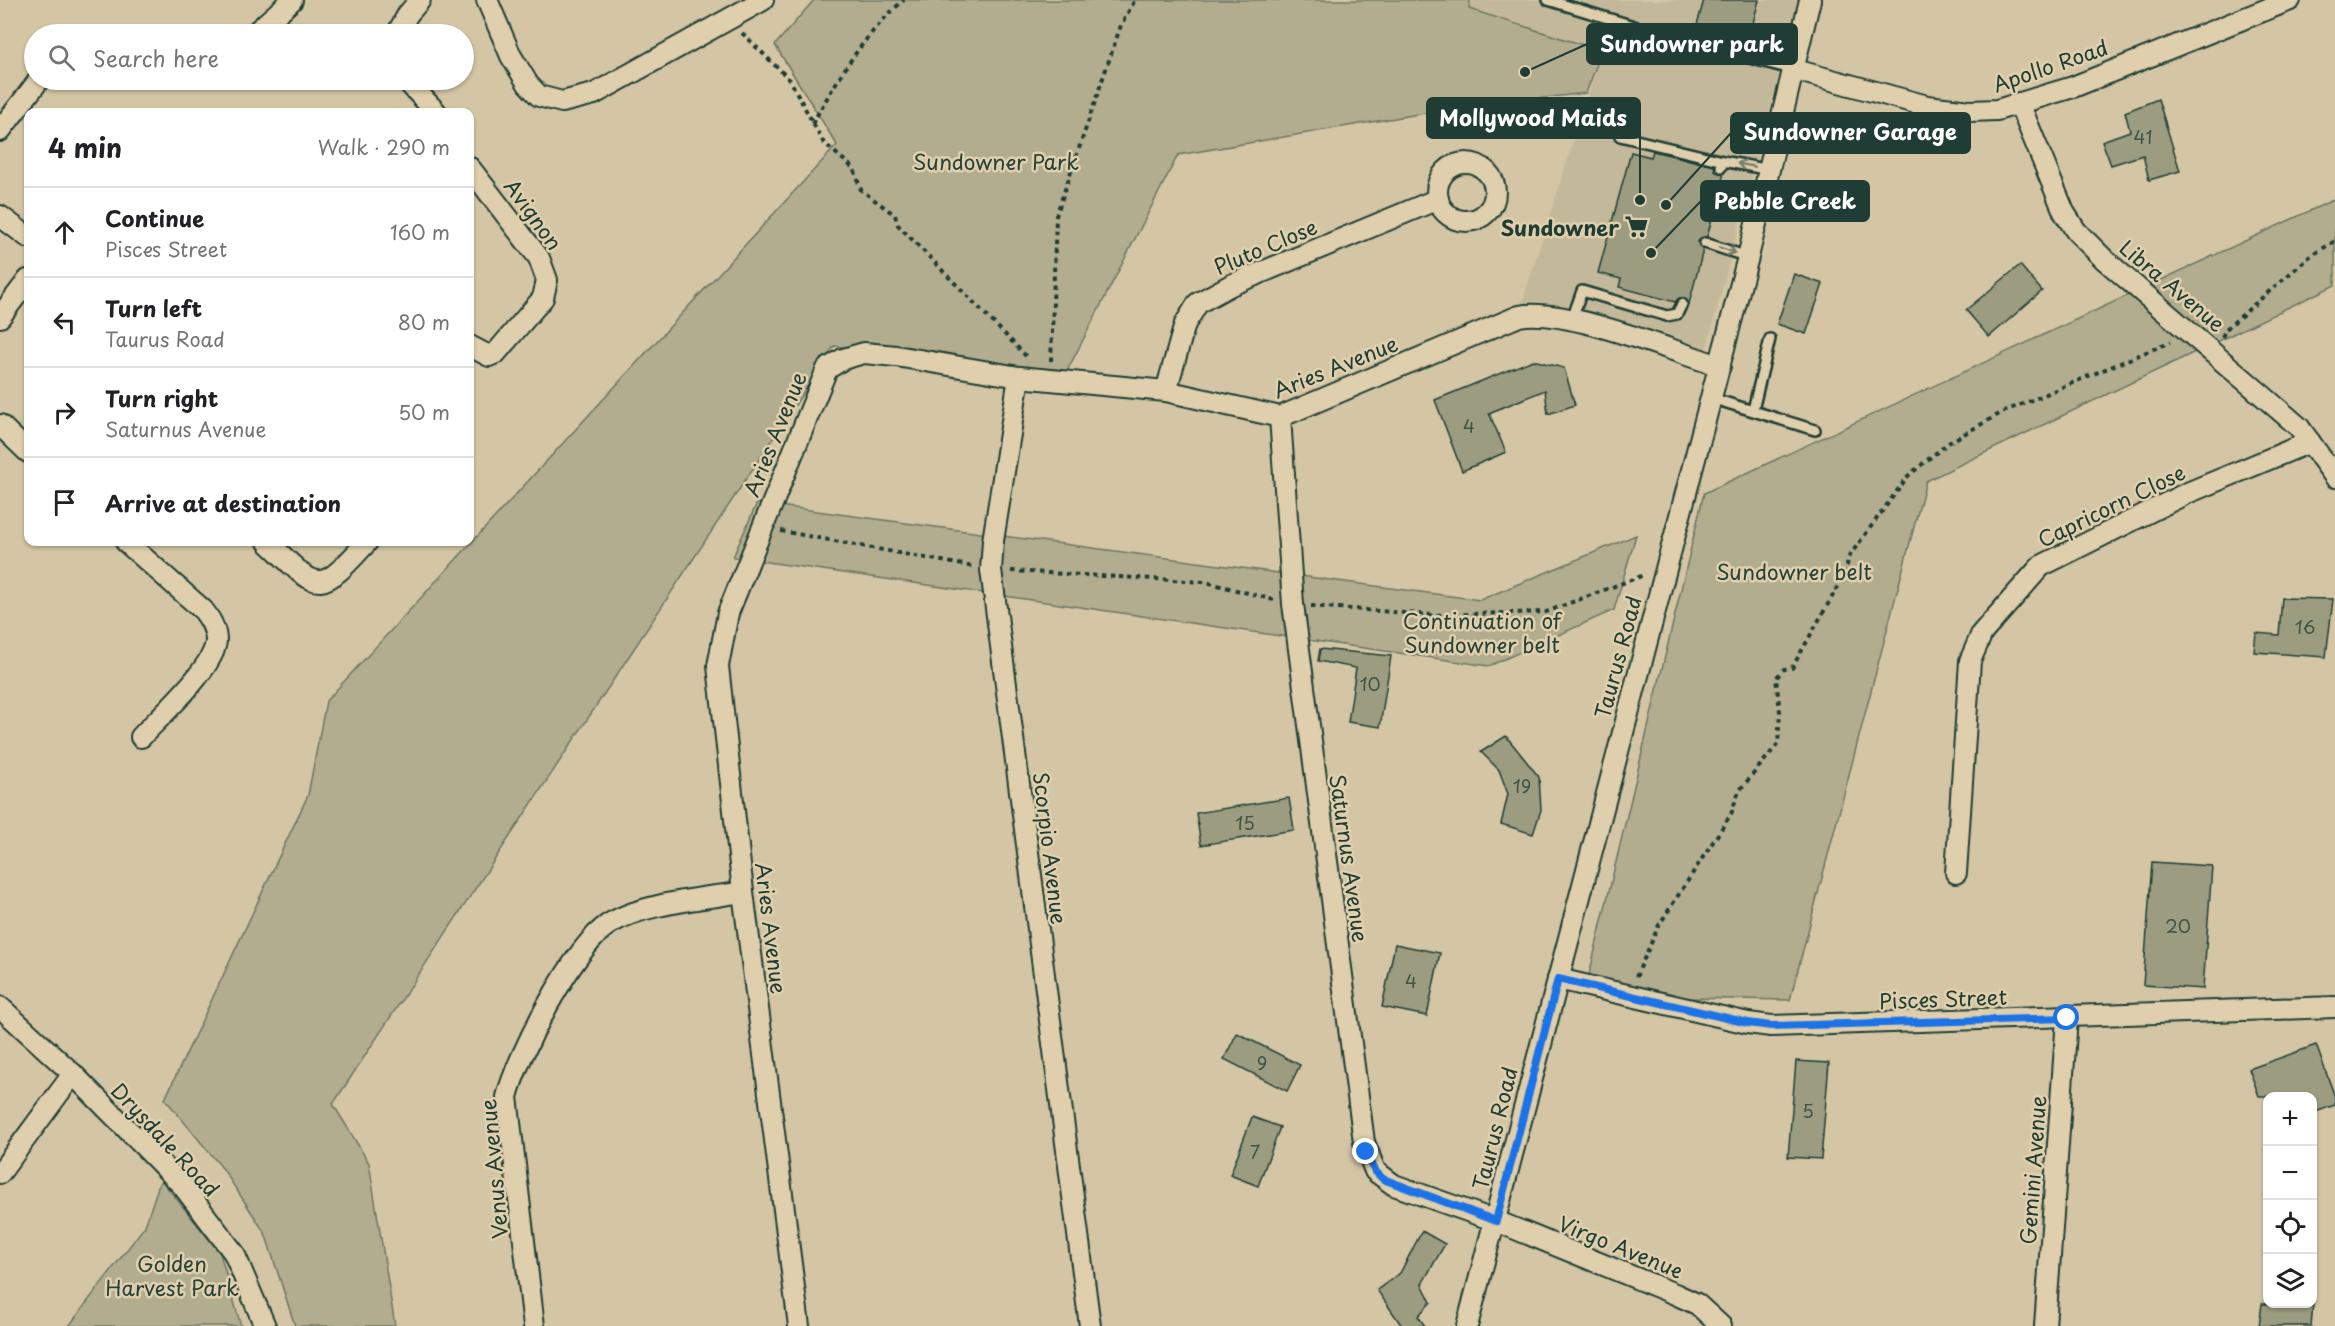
<!DOCTYPE html>
<meta charset="utf-8">
<style>
:root{--surface:#fff;--page:#f6f6f6;--text:#202124;--muted:#757577;--line:#e0e0e0}
body{margin:0;font-family:"Playpen Sans",sans-serif;background:var(--page);color:var(--text)}
.controls{position:absolute;right:18px;bottom:18px;display:grid;overflow:hidden;border-radius:12px;box-shadow:0 2px 4px #0004}
.controls button{width:54px;height:54px;display:grid;place-items:center;padding:0;border:0;border-bottom:2px solid var(--line);background:var(--surface);color:var(--text);font:30px sans-serif}
.stop{position:absolute;width:18px;height:18px;margin:-14px;border:4px solid #1a73e8;border-radius:50%;background:#fff}
.stop.end{background:#1a73e8;border-color:#fff;box-shadow:0 2px 6px #0008}
.list{margin:0;padding:0;list-style:none}
h2{display:flex;justify-content:space-between;align-items:center;height:78px;margin:0;padding:0 24px;font-size:26px}
h2 small{font-size:20px;font-weight:400;color:var(--muted)}
.list li{display:grid;grid-template-columns:39px 1fr auto;gap:18px;align-items:center;box-sizing:border-box;height:90px;padding:0 24px;border-top:2px solid var(--line)}
.list b{display:block;font-size:22px;white-space:nowrap}
.list p{margin:0;font-size:20px;white-space:nowrap;color:var(--muted)}
.list em{font-size:20px;font-style:normal;color:var(--muted)}
.icon{flex:none;width:33px;height:33px;fill:none;stroke:currentColor;stroke-width:2;stroke-linecap:round;stroke-linejoin:round}
.map{position:relative;flex:none;width:2335px;height:1326px;overflow:hidden}
.search{position:absolute;background:var(--surface);box-shadow:0 2px 4px #0004;left:24px;top:24px;width:450px;height:66px;display:flex;align-items:center;gap:15px;box-sizing:border-box;padding:0 21px;border-radius:33px;color:var(--muted);font-size:22px}
.panel{position:absolute;background:var(--surface);box-shadow:0 2px 4px #0004;left:24px;top:108px;width:450px;height:438px;border-radius:12px}
.map>svg:first-child{display:block}
</style>
<div class="map">
<svg width="2335" height="1326" viewBox="0 0 2335 1326">
<rect width="100%" height="100%" fill="#d4c6a5"/>
<filter id="ink" filterUnits="userSpaceOnUse"><feTurbulence type="fractalNoise" baseFrequency=".0167" numOctaves="2"/><feDisplacementMap in="SourceGraphic" scale="12" xChannelSelector="R" yChannelSelector="G"/><feConvolveMatrix kernelMatrix="1 2 1 2 8 2 1 2 1" color-interpolation-filters="sRGB"/></filter>
<g filter="url(#ink)">
<polygon fill="#c3b99a" points="1470,0 1799,0 1702,365 1519,312 1602,51 1468,9"/>
<g fill="#b3ad90" stroke="#697562" stroke-width="1.5">
<polygon points="814,0 1470,0 1469,9 1602,51 1586,93 1448,109 1178,155 1067,371 834,346 333,1104 369,1163 395,1326 295,1326 265,1233 223,1169 165,1099 308,795 326,701 837,145 775,45"/>
<polygon points="2335,199 2335,285 1926,481 1790,1000 1584,996 1704,493"/>
<polygon points="757,503 1480,600 1636,535 1614,610 1489,666 733,557"/>
<polygon points="162,1181 220,1253 241,1326 69,1326 145,1226 159,1184"/>
</g>
<g fill="#9c9c81" stroke="#1f3d34" stroke-width="1.5">
<polygon points="1704,0 1759,0 1748,42 1696,28"/>
<polygon points="2158,99 2180,171 2149,180 2143,155 2111,165 2102,141 2130,131 2125,112"/>
<polygon points="1653,151 1714,166 1716,172 1724,173 1707,237 1698,241 1703,250 1689,304 1684,298 1679,298 1675,302 1619,287 1621,279 1598,273 1631,152 1651,157"/>
<polygon points="2020,265 2042,291 1989,337 1966,310"/>
<polygon points="1794,274 1823,284 1806,334 1777,324"/>
<polygon points="1533,360 1564,368 1575,405 1548,414 1545,390 1489,413 1506,452 1462,471 1435,400"/>
<polygon points="2282,598 2333,599 2326,657 2254,652 2256,633 2279,635"/>
<polygon points="1320,649 1391,656 1380,727 1348,722 1356,668 1318,661"/>
<polygon points="1506,736 1539,777 1541,810 1533,834 1501,824 1508,794 1499,770 1481,752"/>
<polygon points="1289,798 1294,830 1201,845 1196,813"/>
<polygon points="2152,862 2212,866 2203,989 2143,985"/>
<polygon points="1395,944 1440,953 1427,1016 1382,1007"/>
<polygon points="1237,1033 1300,1065 1287,1091 1224,1059"/>
<polygon points="2316,1045 2335,1097 2335,1105 2313,1113 2313,1096 2259,1096 2249,1069"/>
<polygon points="1796,1061 1829,1063 1821,1159 1788,1157"/>
<polygon points="1252,1117 1280,1127 1258,1186 1230,1175"/>
<polygon points="1422,1231 1445,1244 1422,1284 1431,1302 1418,1316 1425,1326 1402,1326 1377,1290 1400,1273"/>
<polygon points="2262,1304 2313,1304 2311,1326 2259,1326"/>
</g>
<g fill="none" stroke-linecap="round" stroke-linejoin="round">
<defs>
<g id="lane">
<polyline points="1548,0 1670,37 1795,70"/>
<polyline points="1620,136 1723,161 1721,167"/>
<polyline points="1723,161 1770,170"/>
<polyline points="1705,243 1748,257"/>
<polyline points="1572,319 1582,291 1667,316 1677,314 1682,304"/>
<polyline points="1711,398 1815,430"/>
<polyline points="1753,410 1770,339"/>
</g>
<g id="street">
<polyline points="487,0 511,56 528,84 539,96 562,102 594,94 763,0"/>
<polyline points="254,34 292,0"/>
<polyline points="397,34 408,14 420,0"/>
<polyline points="1795,70 1927,106 1970,111 1997,110 2073,87 2290,0"/>
<polyline points="406,80 436,112"/>
<polyline points="2019,103 2064,212 2076,231 2105,260 2299,427 2335,477"/>
<polyline points="0,131 39,80"/>
<circle cx="1466" cy="192" r="29"/>
<polyline points="470,168 539,258 547,280 543,298 496,353 489,356 470,346"/>
<polyline points="0,216 28,237"/>
<polyline points="0,317 28,280"/>
<polyline points="1019,377 993,541 991,570 1090,1326"/>
<polyline points="1166,391 1185,324 1198,303 1231,285 1438,199"/>
<polyline points="1280,417 1293,604 1364,1142 1375,1171 1394,1185 1496,1221 1675,1294 1697,1304 1721,1326"/>
<polyline points="0,425 28,452"/>
<path d="M126 542 203 610C210 619 215 627 216 639 217 666 159 717 141 737"/>
<path d="M268 542C319 591 317 597 367 542"/>
<polyline points="1956,873 1970,661 1982,633 2041,566 2185,494 2310,442"/>
<polyline points="1558,979 1748,1023 1771,1026 2335,1007"/>
<polyline points="0,1007 73,1074 182,1185 234,1253 265,1326"/>
<polyline points="0,1173 73,1074"/>
<path d="M534 1326 507 1097C517 1056 574 946 609 924 643 903 702 899 743 892"/>
<path d="M799 1326 743 892 718 666 728 613 827 369 843 359 864 353 896 356 1019 377 1166 391 1280 417 1519 316C1566 307 1671 351 1720 366"/>
<polyline points="1467,1326 1748,257 1810,0"/>
<polyline points="2045,1326 2067,1018"/>
</g>
</defs>
<use href="#lane" stroke="#1f3d34" stroke-width="14"/>
<use href="#street" stroke="#1f3d34" stroke-width="24"/>
<g stroke="#1f3d34" stroke-width="4" stroke-dasharray="4.5 4.5" stroke-linecap="butt">
<polyline points="742,33 790,80 823,142 854,169 861,190 895,215 898,225 1028,358"/>
<path d="M812 124C839 77 863 35 904 0"/>
<polyline points="2222,337 2226,329 2309,257 2335,241"/>
<polyline points="1051,361 1056,216 1121,25 1135,0"/>
<polyline points="781,531 974,567"/>
<polyline points="1011,571 1206,582 1274,600"/>
<polyline points="1311,606 1433,615 1546,612 1644,575"/>
<polyline points="1636,977 1659,925 1731,814 1739,791 1778,744 1780,712 1776,678 1784,669 1792,668 1846,572 1848,558 1908,476 1948,443 2003,412 2170,342"/>
</g>
<use href="#lane" stroke="#e0cfac" stroke-width="9"/>
<use href="#street" stroke="#e0cfac" stroke-width="20"/>
</g>
<defs><path id="oneway-shaft" d="M-6 0H5M1.5-3L5.5 0L1.5 3" fill="none" stroke-width="1.6" stroke-linecap="round" stroke-linejoin="round" transform="scale(1.5)"/></defs>
<g stroke="#767f6a">
<use href="#oneway-shaft" transform="translate(1746 165) rotate(-169)"/>
<use href="#oneway-shaft" transform="translate(1727 250) rotate(18)"/>
</g>
</g>
<g fill="none" stroke-linecap="round" stroke-linejoin="round" filter="url(#ink)">
<polyline stroke="#1a73e8" stroke-width="8" points="1366,1152 1375,1171 1383,1179 1496,1221 1558,979 1748,1023 1771,1026 2067,1018"/>
</g>
<defs>
<symbol id="supermarket-bare" viewBox="-9 -9 18 18"><path d="M-6-5.5h2.5l.6 2H6L4.5 2H-2.5L-4.4-4H-6ZM-1.5 3.2a1.3 1.3 0 1 0 .1 0ZM3 3.2a1.3 1.3 0 1 0 .1 0Z" fill="#1f3d34" stroke="#e0cfac" stroke-width="2.5" paint-order="stroke"/></symbol>
</defs>
<g fill-rule="evenodd">
<use href="#supermarket-bare" x="1620" y="210" width="33" height="33"/>
</g>
<g text-anchor="middle" dominant-baseline="central" stroke-width="5" stroke-linejoin="round" paint-order="stroke">
<g font-size="18" fill="#3e5547">
<text x="2143" y="136">41</text>
<text x="1469" y="425">4</text>
<text x="2305" y="626">16</text>
<text x="1370" y="683">10</text>
<text x="1522" y="785">19</text>
<text x="1245" y="822">15</text>
<text x="2178" y="925">20</text>
<text x="1411" y="980">4</text>
<text x="1262" y="1062">9</text>
<text x="1808" y="1110">5</text>
<text x="1255" y="1151">7</text>
</g>
<g font-size="21" fill="#1f3d34" stroke="#e0cfac">
<text transform="translate(2050 65) rotate(-19)">Apollo Road</text>
<text transform="translate(534 214) rotate(54)">Avignon</text>
<text transform="translate(1265 246) rotate(-23)">Pluto Close</text>
<text transform="translate(2173 285) rotate(40)">Libra Avenue</text>
<text transform="translate(1335 366) rotate(-22)">Aries Avenue</text>
<text transform="translate(774 434) rotate(-68)">Aries Avenue</text>
<text transform="translate(2111 505) rotate(-26)">Capricorn Close</text>
<text transform="translate(1617 657) rotate(-75)">Taurus Road</text>
<text transform="translate(1051 848) rotate(83)">Scorpio Avenue</text>
<text transform="translate(1350 858) rotate(82)">Saturnus Avenue</text>
<text transform="translate(772 928) rotate(83)">Aries Avenue</text>
<text transform="translate(1943 998) rotate(-2)">Pisces Street</text>
<text transform="translate(1494 1128) rotate(-76)">Taurus Road</text>
<text transform="translate(166 1139) rotate(47)">Drysdale Road</text>
<text transform="translate(493 1169) rotate(-95)">Venus Avenue</text>
<text transform="translate(2032 1170) rotate(-86)">Gemini Avenue</text>
<text transform="translate(1621 1246) rotate(22)">Virgo Avenue</text>
</g>
<g font-size="21" fill="#264339" stroke="#e0cfac">
<text x="996" y="161">Sundowner Park</text>
<text x="1794" y="571">Sundowner belt</text>
<text x="1482" y="620">Continuation of<tspan x="1482" dy="24">Sundowner belt</tspan></text>
<text x="172" y="1263">Golden<tspan x="172" dy="24">Harvest Park</tspan></text>
</g>
<g font-size="21" font-weight="bold" fill="#1f3d34" stroke="#e0cfac" text-anchor="end">
<text x="1619" y="227">Sundowner</text>
</g>
</g>
<path fill="none" stroke="#1f3d34" stroke-width="2" d="M1525 72L1587 44M1640 200L1640 118M1666 205L1731 133M1651 253L1701 201"/>
<g fill="#1f3d34" stroke="#e0cfac" stroke-width="2">
<circle cx="1525" cy="72" r="6"/>
<circle cx="1640" cy="200" r="6"/>
<circle cx="1666" cy="205" r="6"/>
<circle cx="1651" cy="253" r="6"/>
</g>
<g fill="#1f3d34" stroke="#1f3d34" stroke-width="2">
<rect x="1587" y="24" width="210" height="40" rx="6"/>
<rect x="1427" y="98" width="213" height="40" rx="6"/>
<rect x="1731" y="113" width="239" height="40" rx="6"/>
<rect x="1701" y="181" width="168" height="40" rx="6"/>
</g>
<g font-size="22" text-anchor="middle" font-weight="bold" fill="#fff">
<text x="1692" y="52">Sundowner park</text>
<text x="1533" y="126">Mollywood Maids</text>
<text x="1850" y="140">Sundowner Garage</text>
<text x="1785" y="209">Pebble Creek</text>
</g>
</svg>
<div class="controls">
<button>+</button>
<button>−</button>
<button><svg class="icon" aria-label="locate" viewBox="0 0 24 24"><circle cx="12" cy="12" r="6"/><path d="M12 2v4M12 18v4M2 12h4M18 12h4"/></svg></button>
<button><svg class="icon" aria-label="layers" viewBox="0 0 24 24"><path d="M12 4l9 5-9 5-9-5zM3 14l9 5 9-5"/></svg></button>
</div>
<div class="stop" style="left:2067px;top:1018px"></div>
<div class="stop end" style="left:1366px;top:1152px"></div>
<div class="search"><svg class="icon" aria-label="search" viewBox="0 0 24 24"><circle cx="10" cy="10" r="6"/><path d="M15 15l6 6"/></svg>Search here</div>
<section class="panel">
<h2>4 min<small>Walk · 290 m</small></h2>
<ul class="list">
<li><svg class="icon" aria-label="ahead" viewBox="0 0 24 24"><path d="M12 20V5M6 11l6-6 6 6"/></svg><div><b>Continue</b><p>Pisces Street</p></div><em>160 m</em></li>
<li><svg class="icon" aria-label="left" viewBox="0 0 24 24"><path d="M17 20v-9H6M10 6l-5 5 5 5"/></svg><div><b>Turn left</b><p>Taurus Road</p></div><em>80 m</em></li>
<li><svg class="icon" aria-label="right" viewBox="0 0 24 24"><path d="M7 20v-9h11M14 6l5 5-5 5"/></svg><div><b>Turn right</b><p>Saturnus Avenue</p></div><em>50 m</em></li>
<li><svg class="icon" aria-label="arrive" viewBox="0 0 24 24"><path d="M6 21V4h12l-3 4 3 4H6"/></svg><div><b>Arrive at destination</b></div></li>
</ul>
</section>
</div>
